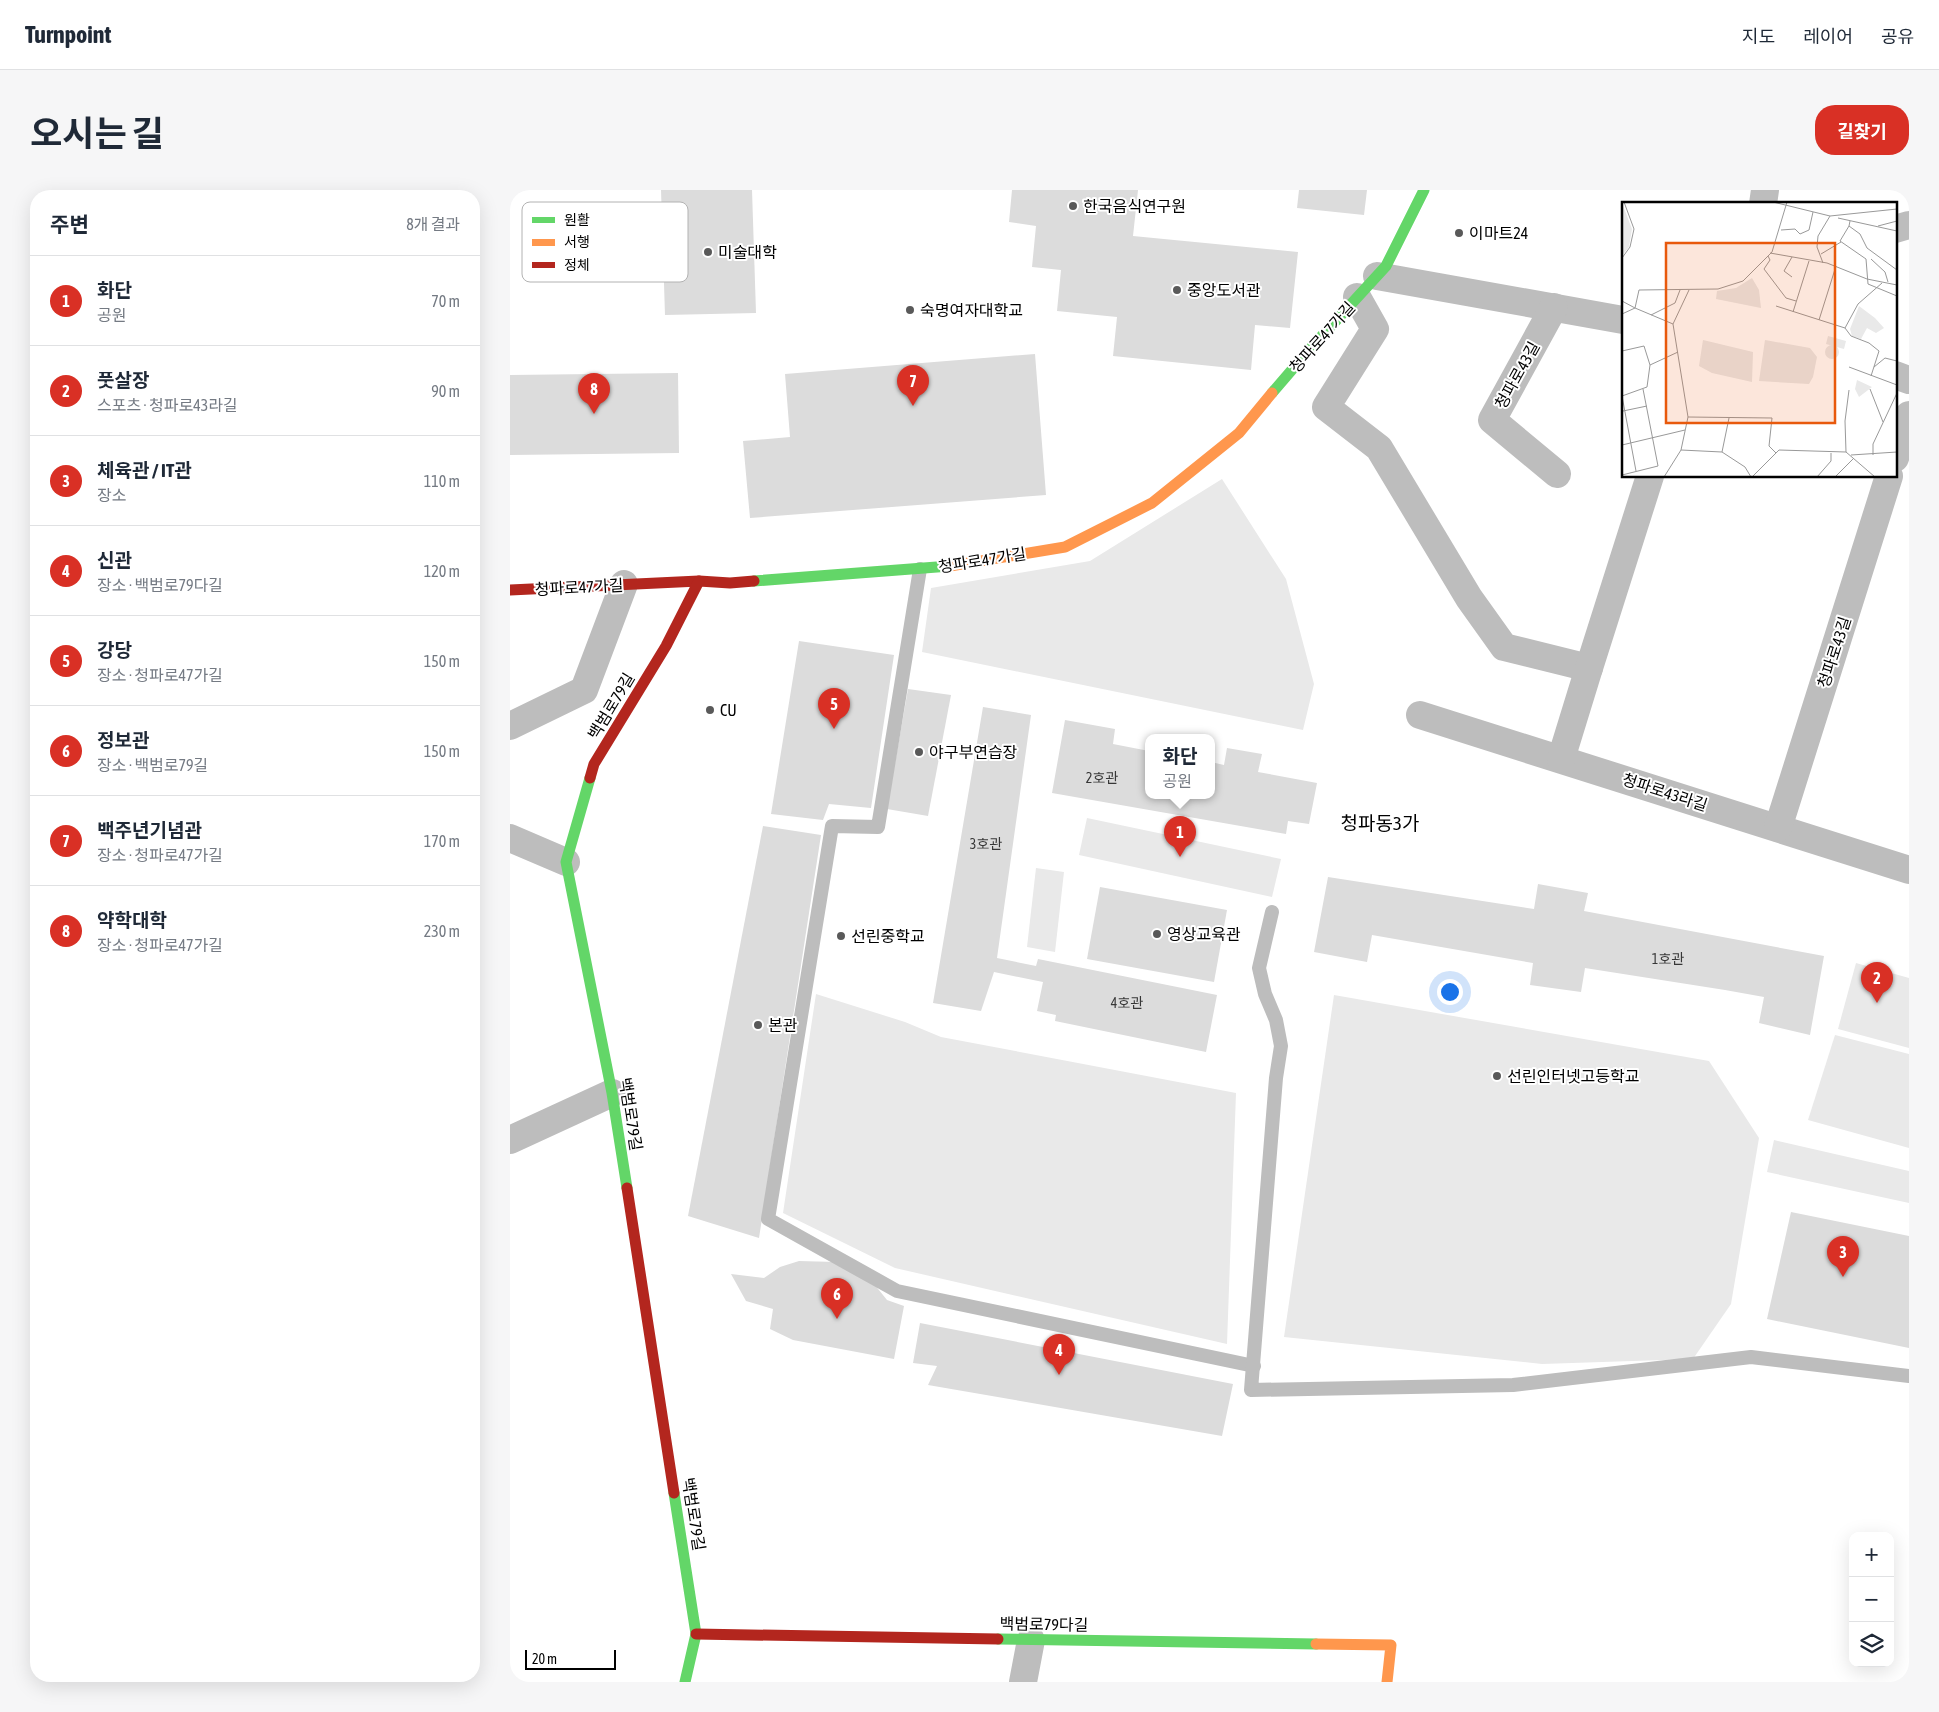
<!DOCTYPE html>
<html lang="ko">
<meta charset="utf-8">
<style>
:root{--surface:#fff;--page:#f6f6f7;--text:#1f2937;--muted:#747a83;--line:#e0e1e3;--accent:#d93025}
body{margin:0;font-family:"Asap Condensed","Noto Sans KR",sans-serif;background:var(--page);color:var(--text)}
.controls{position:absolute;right:15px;bottom:15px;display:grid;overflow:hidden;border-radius:10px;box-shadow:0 5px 20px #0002}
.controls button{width:45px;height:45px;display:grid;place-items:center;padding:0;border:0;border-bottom:1px solid var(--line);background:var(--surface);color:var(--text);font:25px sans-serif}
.scale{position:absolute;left:15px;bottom:12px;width:91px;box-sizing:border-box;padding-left:5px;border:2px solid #000;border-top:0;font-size:14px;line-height:18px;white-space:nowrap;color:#000;-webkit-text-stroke:4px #fff;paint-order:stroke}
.you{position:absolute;left:939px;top:801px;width:18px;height:18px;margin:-12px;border:4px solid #fff;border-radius:50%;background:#1a73e8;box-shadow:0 0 0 8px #1a73e833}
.badge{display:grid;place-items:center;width:32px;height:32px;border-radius:50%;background:var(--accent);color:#fff;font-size:16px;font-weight:700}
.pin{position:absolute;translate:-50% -41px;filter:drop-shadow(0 1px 2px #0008)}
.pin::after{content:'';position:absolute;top:26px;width:18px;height:15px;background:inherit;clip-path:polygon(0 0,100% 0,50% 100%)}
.popup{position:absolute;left:635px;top:544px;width:70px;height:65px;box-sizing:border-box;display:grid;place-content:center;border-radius:10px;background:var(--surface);filter:drop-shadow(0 1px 4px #0005);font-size:16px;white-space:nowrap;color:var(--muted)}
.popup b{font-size:19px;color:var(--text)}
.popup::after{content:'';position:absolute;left:50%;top:100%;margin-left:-10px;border:10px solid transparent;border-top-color:var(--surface)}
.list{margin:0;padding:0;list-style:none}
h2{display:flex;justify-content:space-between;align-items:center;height:65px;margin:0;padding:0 20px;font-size:21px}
h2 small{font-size:16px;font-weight:400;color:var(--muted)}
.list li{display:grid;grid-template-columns:32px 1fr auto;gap:15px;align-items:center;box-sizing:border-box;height:90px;padding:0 20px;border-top:1px solid var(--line)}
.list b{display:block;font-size:19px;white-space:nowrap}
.list p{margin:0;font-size:16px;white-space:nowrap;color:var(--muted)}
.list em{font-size:16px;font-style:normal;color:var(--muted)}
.icon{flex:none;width:28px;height:28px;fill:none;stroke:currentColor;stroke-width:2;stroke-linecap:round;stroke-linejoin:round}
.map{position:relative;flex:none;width:1399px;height:1492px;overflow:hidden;border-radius:20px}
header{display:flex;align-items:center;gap:30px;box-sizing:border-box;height:70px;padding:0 25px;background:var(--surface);border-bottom:1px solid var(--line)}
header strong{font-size:24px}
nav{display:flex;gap:28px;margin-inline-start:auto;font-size:18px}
.intro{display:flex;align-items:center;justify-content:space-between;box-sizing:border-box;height:120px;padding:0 30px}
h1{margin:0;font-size:35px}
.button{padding:12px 22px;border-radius:20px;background:var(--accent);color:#fff;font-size:18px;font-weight:700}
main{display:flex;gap:30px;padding:0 30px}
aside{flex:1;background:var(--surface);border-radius:20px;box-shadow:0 5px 20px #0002}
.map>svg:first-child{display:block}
</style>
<header>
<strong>Turnpoint</strong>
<nav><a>지도</a><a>레이어</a><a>공유</a></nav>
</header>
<div class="intro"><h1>오시는 길</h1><a class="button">길찾기</a></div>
<main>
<aside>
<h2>주변<small>8개 결과</small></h2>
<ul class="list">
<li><span class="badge">1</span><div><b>화단</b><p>공원</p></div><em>70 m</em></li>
<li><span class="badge">2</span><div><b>풋살장</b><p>스포츠 · 청파로43라길</p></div><em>90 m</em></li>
<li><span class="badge">3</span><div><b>체육관 / IT관</b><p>장소</p></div><em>110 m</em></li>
<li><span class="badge">4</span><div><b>신관</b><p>장소 · 백범로79다길</p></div><em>120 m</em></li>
<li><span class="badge">5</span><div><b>강당</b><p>장소 · 청파로47가길</p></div><em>150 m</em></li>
<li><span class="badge">6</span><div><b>정보관</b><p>장소 · 백범로79길</p></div><em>150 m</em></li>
<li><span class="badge">7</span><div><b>백주년기념관</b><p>장소 · 청파로47가길</p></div><em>170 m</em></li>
<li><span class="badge">8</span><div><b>약학대학</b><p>장소 · 청파로47가길</p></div><em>230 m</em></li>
</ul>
</aside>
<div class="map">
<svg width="1399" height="1492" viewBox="0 0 1399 1492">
<rect width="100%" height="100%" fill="#fff"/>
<g fill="#e9e9e9">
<polygon points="712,289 776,389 804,494 793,540 412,462 421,398 580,371"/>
<polygon points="577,628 771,669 762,707 569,665"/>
<polygon points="526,678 554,682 545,762 517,757"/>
<polygon points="1346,773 1399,788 1399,858 1328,839"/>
<polygon points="306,804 395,832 431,847 726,903 717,1154 385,1078 273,1023"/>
<polygon points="824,805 1199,871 1249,948 1221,1114 1183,1169 1032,1174 774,1147"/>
<polygon points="1325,845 1399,864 1399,958 1298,930"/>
<polygon points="1264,950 1399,981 1399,1013 1257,982"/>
</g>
<g fill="#dcdcdc">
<polygon points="151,0 242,0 246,123 155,125"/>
<polygon points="502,0 628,0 623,46 788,62 780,138 745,135 741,180 603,166 607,127 547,121 551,80 522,77 526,36 499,32"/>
<polygon points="789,0 857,0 854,25 787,18"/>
<polygon points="525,164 536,305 240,328 233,251 280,247 275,184"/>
<polygon points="168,183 169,263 0,265 0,185"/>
<polygon points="289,451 384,465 361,618 319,614 313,630 261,624"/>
<polygon points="398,499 441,505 418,626 377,619"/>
<polygon points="473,517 521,525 487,768 526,776 528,769 707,805 696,862 545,831 546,825 527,821 533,792 484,782 471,821 423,813"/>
<polygon points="555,530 605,539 603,554 639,561 639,606 701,606 701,572 714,575 717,558 752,564 748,582 807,593 799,634 778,631 776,644 542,603"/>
<polygon points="253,636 311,645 249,1048 178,1026"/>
<polygon points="818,687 1024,719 1028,694 1078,703 1074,721 1314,766 1300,845 1249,833 1254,807 1215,800 1075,778 1071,802 1020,795 1023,773 862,745 857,772 804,762"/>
<polygon points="590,697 717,720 704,792 577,769"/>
<polygon points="1281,1022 1399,1046 1399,1158 1257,1129"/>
<polygon points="289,1071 326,1072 356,1084 377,1110 394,1116 384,1169 283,1150 260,1139 263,1119 236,1111 221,1084 254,1088 270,1077"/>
<polygon points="410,1133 723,1194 712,1246 418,1195 427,1176 403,1173"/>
</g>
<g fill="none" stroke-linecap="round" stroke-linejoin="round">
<g stroke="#bdbdbd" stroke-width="14">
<polyline points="410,379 368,637 322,636 258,1029 387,1101 744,1176"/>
<polyline points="762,722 749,778 755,804 766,830 771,856 766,888 741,1200 1003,1195 1241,1167 1399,1186"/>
</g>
<g stroke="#bdbdbd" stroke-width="28">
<polyline points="1253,14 1255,0"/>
<polyline points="1385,39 1399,35"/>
<polyline points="867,86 1113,130"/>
<polyline points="847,107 865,139 816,217 869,258 959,408 994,457 1079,478"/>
<polyline points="1044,117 982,230 1047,284"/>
<polyline points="1385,185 1399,190"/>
<polyline points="1385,268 1399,225"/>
<polyline points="910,525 1399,680"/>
<polyline points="0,536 74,500 114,394"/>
<polyline points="1051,569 1079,478 1140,286"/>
<polyline points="1268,638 1379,286"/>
<polyline points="0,648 56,672"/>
<polyline points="0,950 102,903"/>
<polyline points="513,1492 521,1450"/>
</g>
<g stroke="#63d668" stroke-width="11">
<polyline points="762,203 799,160 876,76 914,0"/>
<polyline points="244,391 440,376"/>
<polyline points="80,588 56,672 102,903 117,998"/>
<polyline points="164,1303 186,1444 175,1492"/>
<polyline points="488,1449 806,1454"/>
</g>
<g stroke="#ff974d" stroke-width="11">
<polyline points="440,376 555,357 642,313 729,243 762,203"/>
<polyline points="806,1454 881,1455 877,1492"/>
</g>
<g stroke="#b3261e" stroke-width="11">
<polyline points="0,400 189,391 220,393 244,391"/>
<polyline points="80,588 84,574 156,456 189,391"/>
<polyline points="117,998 164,1303"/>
<polyline points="186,1444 488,1449"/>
</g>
</g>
<g fill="#595959" stroke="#fff" stroke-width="2">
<circle cx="563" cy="16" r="5"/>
<circle cx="949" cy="43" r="5"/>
<circle cx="198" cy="62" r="5"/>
<circle cx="667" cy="100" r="5"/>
<circle cx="400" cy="120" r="5"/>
<circle cx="200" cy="520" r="5"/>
<circle cx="409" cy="562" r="5"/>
<circle cx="647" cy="744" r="5"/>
<circle cx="331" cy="746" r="5"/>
<circle cx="248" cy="835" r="5"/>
<circle cx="987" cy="886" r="5"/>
</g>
<g text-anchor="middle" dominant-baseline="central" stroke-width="4" stroke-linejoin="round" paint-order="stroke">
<g font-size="14" fill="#373737">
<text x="592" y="588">2호관</text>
<text x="476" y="654">3호관</text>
<text x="1158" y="769">1호관</text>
<text x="617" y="813">4호관</text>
</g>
<g font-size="16" fill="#000" stroke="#fff" text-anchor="start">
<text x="573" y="16">한국음식연구원</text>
<text x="959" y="43">이마트24</text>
<text x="208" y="62">미술대학</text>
<text x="677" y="100">중앙도서관</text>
<text x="410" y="120">숙명여자대학교</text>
<text x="210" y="520">CU</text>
<text x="419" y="562">야구부연습장</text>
<text x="657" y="744">영상교육관</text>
<text x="341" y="746">선린중학교</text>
<text x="258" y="835">본관</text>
<text x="997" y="886">선린인터넷고등학교</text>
</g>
<g font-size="16" fill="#000" stroke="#fff">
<text transform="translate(812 147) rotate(-48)">청파로47가길</text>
<text transform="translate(1007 185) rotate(-61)">청파로43길</text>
<text transform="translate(472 370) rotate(-9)">청파로47가길</text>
<text transform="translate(69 397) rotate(-3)">청파로47가길</text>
<text transform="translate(1324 462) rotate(-72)">청파로43길</text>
<text transform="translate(101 516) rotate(-59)">백범로79길</text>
<text transform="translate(1155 602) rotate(18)">청파로43라길</text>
<text transform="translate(121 924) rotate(81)">백범로79길</text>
<text transform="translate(184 1324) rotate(81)">백범로79길</text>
<text transform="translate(534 1434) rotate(1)">백범로79다길</text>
</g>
<g font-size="19" fill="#000" stroke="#fff">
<text x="870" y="633">청파동3가</text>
</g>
</g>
<g transform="translate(1112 12)">
<rect width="275" height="275" fill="#fff"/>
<path d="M0 1 10 27 7 45 0 54ZM130 76 137 88 139 106 94 97 95 89 114 86ZM237 104 253 116 262 126 254 131 245 126 239 137 230 134 228 127ZM206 134 224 139 222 147 204 142ZM81 138 131 150 130 180 90 171 77 164ZM143 138 188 146 195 155 191 175 187 182 137 179ZM203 150a7 7 0 1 1 14 0a7 7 0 1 1-14 0ZM235 178 250 185 237 195 233 187Z" fill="#e9e9e9"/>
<path fill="none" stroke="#999" stroke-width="1" d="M151 0 208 14 275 7M216 16 275 29M228 19 227 24 238 32 245 46 275 68M227 24 218 39 244 57 246 82 275 94M256 24 275 19M159 28 173 27 178 32 187 28 191 10M148 51 205 61 245 77 275 83M199 52 219 40M146 54 148 58 142 67 164 96 174 99M170 55 162 69 170 75M0 56 8 45 12 27 2 0M249 57 263 70 266 80M201 61 195 45 196 34 208 14M275 67V88M0 99 13 106 17 88 96 87 121 79 150 50 165 0M154 104 223 126M171 110 187 59M0 112 13 106 51 122M29 113 53 101 58 88M197 118 214 64M223 126 229 134 247 141 257 149 249 174M223 126 236 102 260 81M0 149 22 144 28 163M227 165 275 183M252 165 263 156 275 159M248 187 261 220M227 188 223 219 224 250 253 275M1 209 25 204M66 215 150 216 147 244 154 251M0 243 63 228M59 248 100 250 123 265 129 275M100 250 107 216M229 253 275 250M251 253V242L275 191M14 269 0 194 25 185 28 163 56 150M0 273 36 264 21 187M42 275 59 248 66 215 51 122 67 88M130 275 157 248 224 250M195 275 209 259V251M213 275 232 256"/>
<path fill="#e8590c" fill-opacity="0.15" stroke="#e8590c" stroke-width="2.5" d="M44 41H213V221H44Z"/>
<rect width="275" height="275" fill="none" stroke="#000" stroke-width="2.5"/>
</g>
<rect x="12" y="12" width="166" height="80" rx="8" fill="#fff" stroke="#b2b2b2" stroke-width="1"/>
<rect x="22" y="27" width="23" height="6" fill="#63d668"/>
<rect x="22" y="49" width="23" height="7" fill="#ff974d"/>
<rect x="22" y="72" width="23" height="6" fill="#b3261e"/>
<g font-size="14" fill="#000">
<text x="54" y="35">원활</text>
<text x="54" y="57">서행</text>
<text x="54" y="80">정체</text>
</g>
</svg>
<div class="controls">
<button>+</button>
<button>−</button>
<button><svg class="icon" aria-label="layers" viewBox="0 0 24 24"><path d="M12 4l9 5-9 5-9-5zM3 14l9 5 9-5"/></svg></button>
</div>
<div class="scale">20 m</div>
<div class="you"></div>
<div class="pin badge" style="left:670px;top:667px">1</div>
<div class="popup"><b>화단</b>공원</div>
<div class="pin badge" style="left:1367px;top:813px">2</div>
<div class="pin badge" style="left:1333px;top:1087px">3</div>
<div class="pin badge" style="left:549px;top:1185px">4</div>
<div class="pin badge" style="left:324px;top:539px">5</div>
<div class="pin badge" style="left:327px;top:1129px">6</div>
<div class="pin badge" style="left:403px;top:216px">7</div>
<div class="pin badge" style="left:84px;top:224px">8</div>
</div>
</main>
